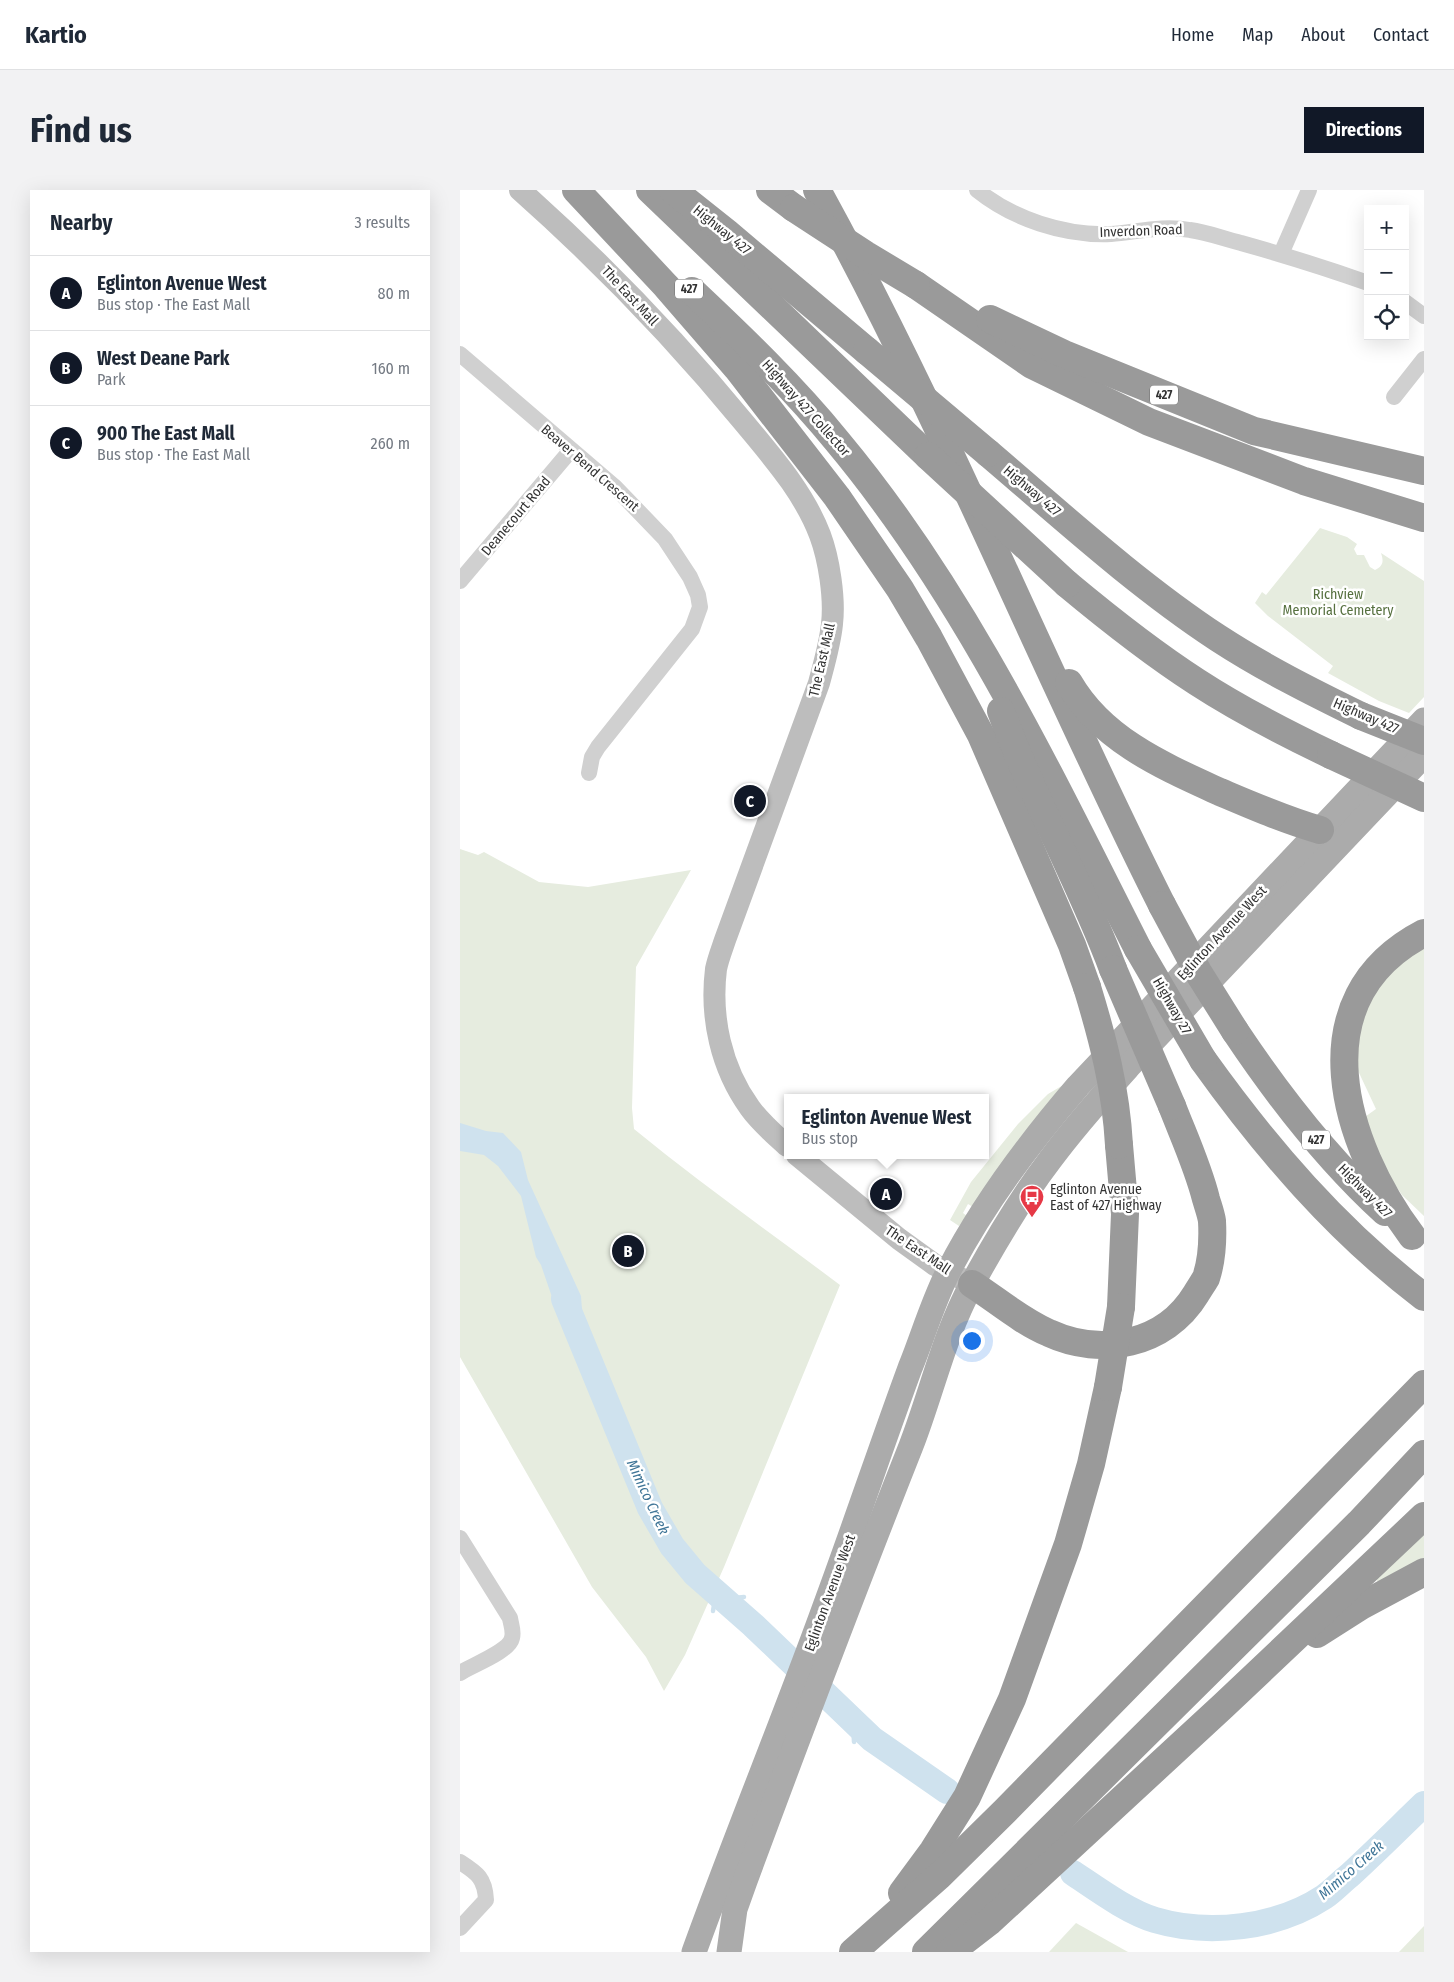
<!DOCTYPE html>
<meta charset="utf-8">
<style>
:root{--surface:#fff;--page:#f2f2f3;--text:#1f2937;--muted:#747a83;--line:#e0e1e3;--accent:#111827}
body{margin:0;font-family:"Fira Sans Condensed",sans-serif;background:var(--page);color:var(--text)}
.controls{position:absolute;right:15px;top:15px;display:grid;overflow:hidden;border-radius:0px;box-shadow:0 5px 20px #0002}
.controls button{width:45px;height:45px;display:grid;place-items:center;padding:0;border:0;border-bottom:1px solid var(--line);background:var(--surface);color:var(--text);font:25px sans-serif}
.you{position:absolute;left:511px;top:1150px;width:18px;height:18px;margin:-12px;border:4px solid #fff;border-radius:50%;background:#1a73e8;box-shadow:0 0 0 8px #1a73e833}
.badge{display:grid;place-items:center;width:32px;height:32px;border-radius:50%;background:var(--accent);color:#fff;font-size:16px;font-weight:700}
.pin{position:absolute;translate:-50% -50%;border:2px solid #fff;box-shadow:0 1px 5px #0006}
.popup{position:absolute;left:324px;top:904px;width:205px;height:65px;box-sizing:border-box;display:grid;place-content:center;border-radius:0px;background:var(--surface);filter:drop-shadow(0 1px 4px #0005);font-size:16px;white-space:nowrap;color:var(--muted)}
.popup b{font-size:19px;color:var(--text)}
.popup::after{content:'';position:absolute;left:50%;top:100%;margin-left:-10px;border:10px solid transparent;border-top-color:var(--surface)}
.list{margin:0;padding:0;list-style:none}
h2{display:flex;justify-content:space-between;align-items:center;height:65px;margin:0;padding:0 20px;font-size:21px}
h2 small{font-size:16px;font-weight:400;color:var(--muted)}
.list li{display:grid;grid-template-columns:32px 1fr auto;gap:15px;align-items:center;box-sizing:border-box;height:75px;padding:0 20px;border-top:1px solid var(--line)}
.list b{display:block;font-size:19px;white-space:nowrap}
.list p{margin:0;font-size:16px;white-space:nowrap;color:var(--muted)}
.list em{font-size:16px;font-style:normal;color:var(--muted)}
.icon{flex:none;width:28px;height:28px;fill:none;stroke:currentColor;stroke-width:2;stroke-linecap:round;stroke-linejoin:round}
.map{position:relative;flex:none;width:964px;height:1762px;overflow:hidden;border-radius:0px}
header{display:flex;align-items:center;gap:30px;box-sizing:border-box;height:70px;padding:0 25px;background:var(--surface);border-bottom:1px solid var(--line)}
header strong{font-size:24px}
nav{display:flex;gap:28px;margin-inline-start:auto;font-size:18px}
.intro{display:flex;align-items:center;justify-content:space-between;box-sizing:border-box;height:120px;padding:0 30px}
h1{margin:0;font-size:35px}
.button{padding:12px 22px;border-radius:0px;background:var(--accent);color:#fff;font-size:18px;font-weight:700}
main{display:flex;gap:30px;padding:0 30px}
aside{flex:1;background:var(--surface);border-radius:0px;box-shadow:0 5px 20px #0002}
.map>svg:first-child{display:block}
</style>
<header>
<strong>Kartio</strong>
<nav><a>Home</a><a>Map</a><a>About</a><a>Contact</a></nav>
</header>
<div class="intro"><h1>Find us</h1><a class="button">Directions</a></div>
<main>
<aside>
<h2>Nearby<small>3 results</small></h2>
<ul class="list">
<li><span class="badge">A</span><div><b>Eglinton Avenue West</b><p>Bus stop · The East Mall</p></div><em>80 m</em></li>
<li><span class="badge">B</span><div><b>West Deane Park</b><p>Park</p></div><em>160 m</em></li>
<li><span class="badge">C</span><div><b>900 The East Mall</b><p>Bus stop · The East Mall</p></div><em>260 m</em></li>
</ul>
</aside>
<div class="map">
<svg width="964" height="1762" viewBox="0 0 964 1762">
<rect width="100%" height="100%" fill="#fff"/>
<g fill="#e6ecdf">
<path d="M860 338 887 347 897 354 894 359 897 365H904L910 377 915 380C923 376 924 372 921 363L964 391V507L949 523 919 511 868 483 873 476 808 426 795 413 802 402 806 405Z"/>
<path d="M0 659 18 665 24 662 79 692 128 697 231 680 176 777 172 918 174 939C241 994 311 1043 380 1095L264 1377 225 1465 204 1501 186 1467 132 1397 0 1167Z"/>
<polygon points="964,754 964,1026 942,1005 923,977 902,929 916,919 893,870 896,844 915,797"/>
<polygon points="610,891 513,1017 508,1014 503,1023 507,1026 499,1036 490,1030 511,992 558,934 588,904"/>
<polygon points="964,1339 964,1370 920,1395 914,1386"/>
<polygon points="616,1733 668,1762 589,1762"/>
<polygon points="964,1736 964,1762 939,1762"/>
</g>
<polygon fill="#cfe2ee" points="0,933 26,941 43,943 61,962 68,990 121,1106 122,1120 128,1134 112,1144 93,1110 81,1075 76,1067 61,1006 38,976 24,965 0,961"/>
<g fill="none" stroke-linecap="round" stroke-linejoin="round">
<g stroke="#cfe2ee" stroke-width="4.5">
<polyline points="264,1409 284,1407"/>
<polyline points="253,1421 256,1402"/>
<polyline points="393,1531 394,1552"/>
</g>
<g stroke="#cfe2ee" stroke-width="26">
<polyline points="104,1109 190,1318 212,1356 235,1384 293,1435 412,1549 487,1601"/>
<path d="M613 1683C637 1699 668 1722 695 1730 749 1746 817 1738 864 1707 873 1701 881 1692 890 1685 915 1662 939 1638 964 1614"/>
</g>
<g stroke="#d0d0d0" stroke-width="16">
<path d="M517 0C553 29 604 46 651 44 677 42 703 35 730 40 747 42 764 49 781 53 824 65 866 78 908 93"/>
<polyline points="821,64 849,0"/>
<polyline points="945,112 964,126"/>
<polyline points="0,164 155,297 205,349 230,387 238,405 240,417 232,439 138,557 132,567 129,583"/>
<polyline points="934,207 964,169"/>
<polyline points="0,391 111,260"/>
<path d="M0 1348 50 1428C51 1435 54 1441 52 1448 49 1462 12 1475 0 1483"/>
<path d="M0 1672C17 1683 25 1688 26 1710L0 1738"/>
</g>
<g stroke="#bdbdbd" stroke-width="22">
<path d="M60 0C141 72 217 151 286 235 314 269 344 303 360 345 369 369 375 408 372 434 370 454 364 474 359 493L265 750C262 759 258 769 256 779 250 827 261 878 290 918 300 932 314 944 327 956"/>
<polyline points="337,965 439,1049 475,1075 504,1090"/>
</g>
<g stroke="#ababab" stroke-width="25">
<path d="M234 1762C277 1643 325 1527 368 1408 396 1332 422 1254 450 1178 463 1146 473 1111 489 1080 523 1014 569 953 618 896L964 530"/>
<path d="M269 1762 275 1719 285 1691C339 1545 394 1400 451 1256 472 1202 484 1145 512 1094 535 1052 561 1008 590 970 614 937 642 906 669 876L964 565"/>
</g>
<g stroke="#9a9a9a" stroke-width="28">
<polyline points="116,0 206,96 277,178 377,307 440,399 469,448 521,545 612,755 627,797"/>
<polyline points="190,0 468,266"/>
<polyline points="213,0 267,43 407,161"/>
<polyline points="310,0 334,18"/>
<path d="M357 0C485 232 583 479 702 715"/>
<polyline points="456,95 572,175 689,232 844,291 964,328"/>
<path d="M232 101C282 148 333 197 377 251 504 403 589 584 678 759"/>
<polyline points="530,129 604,164 794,241 964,281"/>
<path d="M528 263C602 326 676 394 758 448 804 478 852 502 901 526"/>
<path d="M607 394C649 429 692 463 737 492 780 520 825 543 871 565"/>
<path d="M609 493C642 550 703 576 760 602 793 616 825 630 860 640"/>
<path d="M541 521C573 609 620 691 653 779"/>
<path d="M775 841C819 907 867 969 925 1022"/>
<path d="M743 870C806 958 877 1041 964 1107"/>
<polyline points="659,955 665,1024 661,1117"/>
<path d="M952 1046C884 955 837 809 964 743"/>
<path d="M512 1094C537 1110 561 1131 589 1143 641 1167 705 1155 736 1104 739 1099 743 1093 746 1088 752 1070 753 1050 752 1031 751 1024 748 1016 746 1009 738 977 724 947 712 916"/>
<polyline points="857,1444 901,1416 964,1382"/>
<polyline points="442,1703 473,1661 507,1607 552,1509 608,1354 631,1274 648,1197"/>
<polyline points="393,1762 479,1686 545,1621 964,1194"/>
<polyline points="466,1762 899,1333 964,1264"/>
<polyline points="490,1762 529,1732 763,1516 964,1326"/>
</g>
<g stroke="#9a9a9a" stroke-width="28">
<polyline points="334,18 406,65 456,95"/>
<polyline points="407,161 528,263"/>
<polyline points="468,266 607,394"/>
<polyline points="901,526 964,551"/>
<polyline points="871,565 964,608"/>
<polyline points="702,715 738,782 775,841"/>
<polyline points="678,759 743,870"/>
<polyline points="653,779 712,916"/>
<path d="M627 797C643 849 656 900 659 955"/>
<polyline points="648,1197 661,1117"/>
</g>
</g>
<defs>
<symbol id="bus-pin" viewBox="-11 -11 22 30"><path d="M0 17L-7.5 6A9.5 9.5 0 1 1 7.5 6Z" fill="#e63946" stroke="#fff"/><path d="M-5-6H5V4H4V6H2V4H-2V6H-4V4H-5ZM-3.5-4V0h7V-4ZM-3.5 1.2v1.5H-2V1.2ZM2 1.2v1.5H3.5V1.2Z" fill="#fff"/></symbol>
</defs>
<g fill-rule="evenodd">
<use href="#bus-pin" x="558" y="993" width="28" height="38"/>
</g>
<g text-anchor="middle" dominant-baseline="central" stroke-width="5" stroke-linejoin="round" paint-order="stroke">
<g fill="#fff" stroke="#707070" stroke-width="1">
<rect x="215" y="89.5" width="28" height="19" rx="4"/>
<rect x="690" y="195.5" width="28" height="19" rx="4"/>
<rect x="842" y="940.5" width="28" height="19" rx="4"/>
</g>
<g font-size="12" font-weight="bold" fill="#333">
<text x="229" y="99">427</text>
<text x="704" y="205">427</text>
<text x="856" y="950">427</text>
</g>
<g font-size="14" fill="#333" stroke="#fff">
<text transform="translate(262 40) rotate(39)">Highway 427</text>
<text transform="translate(681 41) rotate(-2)">Inverdon Road</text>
<text transform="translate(170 106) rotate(47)">The East Mall</text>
<text transform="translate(346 218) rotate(48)">Highway 427 Collector</text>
<text transform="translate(130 278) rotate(41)">Beaver Bend Crescent</text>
<text transform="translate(572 301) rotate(40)">Highway 427</text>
<text transform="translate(56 326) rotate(-50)">Deanecourt Road</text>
<text transform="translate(362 470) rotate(-77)">The East Mall</text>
<text transform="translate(906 526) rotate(23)">Highway 427</text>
<text transform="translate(762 743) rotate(-47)">Eglinton Avenue West</text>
<text transform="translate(712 816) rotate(60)">Highway 27</text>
<text transform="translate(905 1001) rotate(45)">Highway 427</text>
<text transform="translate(458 1060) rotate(34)">The East Mall</text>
<text transform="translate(370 1403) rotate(-70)">Eglinton Avenue West</text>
</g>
<g font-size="14" fill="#56703f" stroke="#fff">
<text x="878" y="404">Richview<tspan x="878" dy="16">Memorial Cemetery</tspan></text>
</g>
<g font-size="14" fill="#333" stroke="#fff" text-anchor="start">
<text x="590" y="999">Eglinton Avenue<tspan x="590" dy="16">East of 427 Highway</tspan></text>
</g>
<g font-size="15" font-style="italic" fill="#3f7597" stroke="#fff">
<text transform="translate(188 1307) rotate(65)">Mimico Creek</text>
<text transform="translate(891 1680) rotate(-41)">Mimico Creek</text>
</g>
</g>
</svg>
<div class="controls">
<button>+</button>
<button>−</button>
<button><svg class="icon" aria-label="locate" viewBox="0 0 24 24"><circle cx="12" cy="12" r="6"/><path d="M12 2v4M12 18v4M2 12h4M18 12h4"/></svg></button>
</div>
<div class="you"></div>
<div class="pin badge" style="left:426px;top:1004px">A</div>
<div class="popup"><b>Eglinton Avenue West</b>Bus stop</div>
<div class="pin badge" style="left:168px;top:1061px">B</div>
<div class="pin badge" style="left:290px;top:611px">C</div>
</div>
</main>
